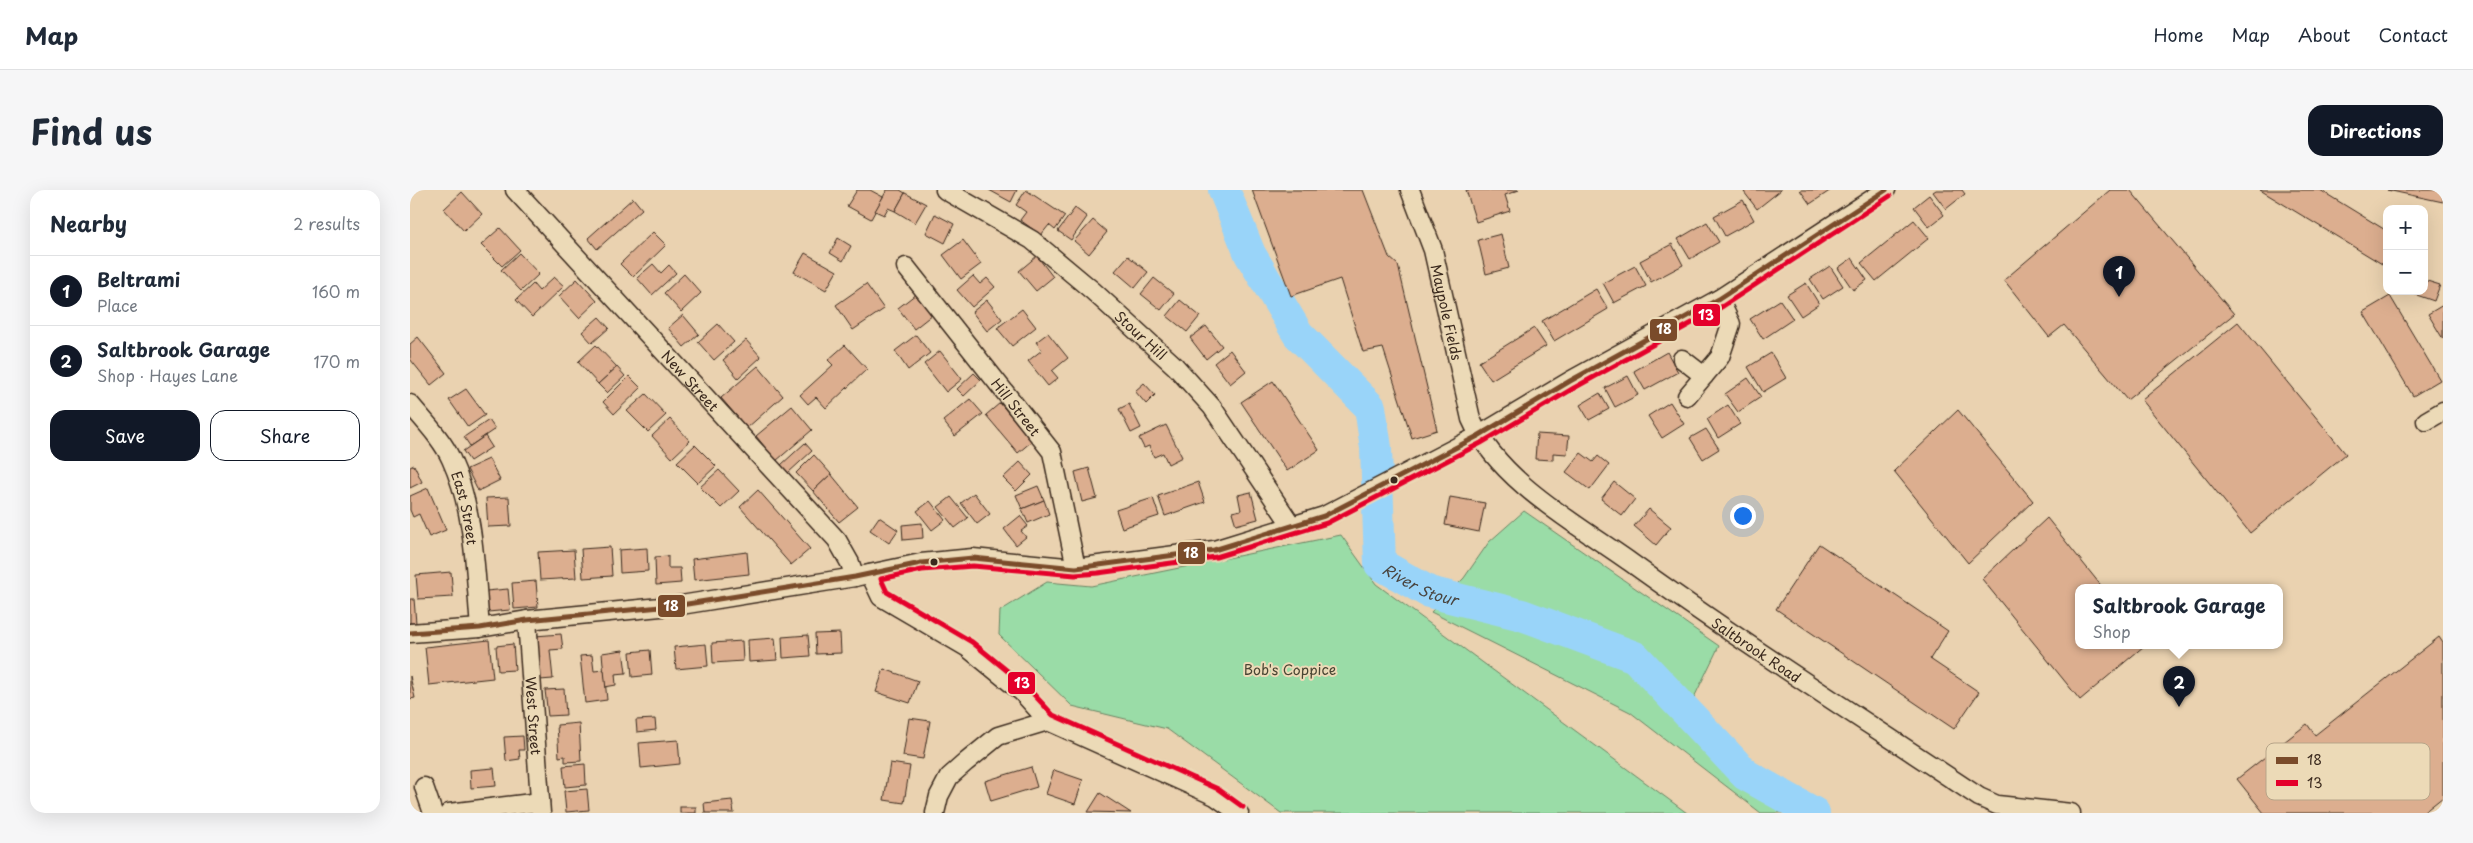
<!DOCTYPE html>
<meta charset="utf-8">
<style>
:root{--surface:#fff;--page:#f6f6f7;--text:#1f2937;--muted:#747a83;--line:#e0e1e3;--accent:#111827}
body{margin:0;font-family:"Playpen Sans",sans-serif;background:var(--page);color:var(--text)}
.controls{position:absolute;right:15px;top:15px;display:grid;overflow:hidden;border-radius:10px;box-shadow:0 5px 20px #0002}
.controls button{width:45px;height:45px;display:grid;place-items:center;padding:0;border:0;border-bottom:1px solid var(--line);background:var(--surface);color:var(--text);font:25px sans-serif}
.you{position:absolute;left:1332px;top:325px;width:18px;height:18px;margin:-12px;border:4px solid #fff;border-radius:50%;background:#1a73e8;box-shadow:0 0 0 8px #1a73e833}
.badge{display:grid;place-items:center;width:32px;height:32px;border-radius:50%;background:var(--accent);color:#fff;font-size:16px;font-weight:700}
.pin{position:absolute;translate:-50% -41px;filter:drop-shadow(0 1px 2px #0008)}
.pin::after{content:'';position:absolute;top:26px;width:18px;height:15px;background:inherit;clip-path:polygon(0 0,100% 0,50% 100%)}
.popup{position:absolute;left:1665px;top:394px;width:208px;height:65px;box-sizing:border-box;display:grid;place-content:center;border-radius:10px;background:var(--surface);filter:drop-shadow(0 1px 4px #0005);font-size:16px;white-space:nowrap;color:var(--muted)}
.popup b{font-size:19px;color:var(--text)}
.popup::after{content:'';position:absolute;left:50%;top:100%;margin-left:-10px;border:10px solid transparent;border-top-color:var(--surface)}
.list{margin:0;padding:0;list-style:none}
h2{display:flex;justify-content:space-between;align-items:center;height:65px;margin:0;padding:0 20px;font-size:21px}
h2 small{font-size:16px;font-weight:400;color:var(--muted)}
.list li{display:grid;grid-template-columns:32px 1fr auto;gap:15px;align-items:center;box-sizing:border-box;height:70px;padding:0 20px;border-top:1px solid var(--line)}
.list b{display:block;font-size:19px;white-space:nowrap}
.list p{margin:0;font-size:16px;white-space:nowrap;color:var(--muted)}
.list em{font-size:16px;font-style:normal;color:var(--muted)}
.actions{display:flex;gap:10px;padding:15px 20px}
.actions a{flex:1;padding:11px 0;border:1px solid var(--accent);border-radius:15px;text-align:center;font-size:18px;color:var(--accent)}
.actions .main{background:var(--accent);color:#fff}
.map{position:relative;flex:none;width:2033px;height:623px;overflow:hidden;border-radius:15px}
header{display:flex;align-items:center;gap:30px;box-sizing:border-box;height:70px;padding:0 25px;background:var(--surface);border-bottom:1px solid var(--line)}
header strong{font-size:24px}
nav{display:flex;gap:28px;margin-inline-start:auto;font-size:18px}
.intro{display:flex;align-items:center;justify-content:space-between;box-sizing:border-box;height:120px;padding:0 30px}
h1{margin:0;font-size:35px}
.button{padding:12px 22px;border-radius:15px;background:var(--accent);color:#fff;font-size:18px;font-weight:700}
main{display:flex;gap:30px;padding:0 30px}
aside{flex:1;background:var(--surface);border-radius:15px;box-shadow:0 5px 20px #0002}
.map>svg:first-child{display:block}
</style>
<header>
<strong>Map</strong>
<nav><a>Home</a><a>Map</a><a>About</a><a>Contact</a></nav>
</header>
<div class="intro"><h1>Find us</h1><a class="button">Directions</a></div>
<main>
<aside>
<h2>Nearby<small>2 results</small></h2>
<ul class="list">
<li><span class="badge">1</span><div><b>Beltrami</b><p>Place</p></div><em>160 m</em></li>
<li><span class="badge">2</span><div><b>Saltbrook Garage</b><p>Shop · Hayes Lane</p></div><em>170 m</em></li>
</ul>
<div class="actions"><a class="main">Save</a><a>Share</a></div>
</aside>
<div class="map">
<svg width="2033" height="623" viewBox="0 0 2033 623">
<rect width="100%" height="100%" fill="#ead2b0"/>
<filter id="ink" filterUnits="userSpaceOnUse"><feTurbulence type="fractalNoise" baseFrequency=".02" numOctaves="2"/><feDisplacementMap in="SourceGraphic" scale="10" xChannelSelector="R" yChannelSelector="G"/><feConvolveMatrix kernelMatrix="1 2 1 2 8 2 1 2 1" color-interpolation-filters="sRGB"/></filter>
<g filter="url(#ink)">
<g fill="#9adca7" stroke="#6a8362">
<polygon points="1114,321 1309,456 1277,522 1336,585 1404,623 1351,623 1220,522 1021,422 1054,388 1079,352"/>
<polygon points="931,345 966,394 1277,623 871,623 757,539 662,516 589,445 590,421 637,392 681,396"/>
</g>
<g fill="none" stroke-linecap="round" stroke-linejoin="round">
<path stroke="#99d4f9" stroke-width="32" id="s1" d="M814 0 840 64 888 144 960 217 966 258 970 374 1019 402 1112 425 1225 467 1336 585 1404 623"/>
</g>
<g fill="#dcae8f" stroke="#3b2a1e">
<polygon points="447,0 460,0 473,7 461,29 437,16"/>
<polygon points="477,0 490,0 495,3 485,21 478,18 474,25 465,21"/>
<polygon points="579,0 607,0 601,12"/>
<polygon points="616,0 655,26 645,40 639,35 631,45 610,30 616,22 606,15"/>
<polygon points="842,0 953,0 979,67 988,75 1027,240 1002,248 973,158 953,162 930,89 881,106"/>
<polygon points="1056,0 1109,0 1095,5 1100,21 1066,32"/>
<polygon points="1337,0 1371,0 1347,19 1334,2"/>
<polygon points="1390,0 1421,0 1400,14"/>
<polygon points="1526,0 1552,0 1555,4 1536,19 1523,2"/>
<polygon points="1700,0 1720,0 1824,124 1717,210 1654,135 1639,147 1594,90"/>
<polygon points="1850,0 1910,0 1977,41 1977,77"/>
<polygon points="1977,0 2033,0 2033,12"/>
<polygon points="52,2 72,24 54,41 34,19"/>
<polygon points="495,3 516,14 505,33 485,21"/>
<polygon points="1519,5 1534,25 1519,37 1504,17"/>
<polygon points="223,8 232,19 187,59 178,48"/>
<polygon points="1333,10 1344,30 1315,46 1304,26"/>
<polygon points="665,18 677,27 661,50 648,41"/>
<polygon points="525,24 544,34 535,53 516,43"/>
<polygon points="683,30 697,42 679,64 664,51"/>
<polygon points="1504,30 1519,48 1466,91 1451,73"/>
<polygon points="1297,32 1309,52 1280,69 1268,49"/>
<polygon points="90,38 110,60 92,76 71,55"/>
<polygon points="243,42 256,55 223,87 210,74"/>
<polygon points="1091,44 1099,78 1076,84 1068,50"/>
<polygon points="428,48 441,56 433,71 420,63"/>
<polygon points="553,50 571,74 551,89 533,65"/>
<polygon points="1262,54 1273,75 1241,92 1230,71"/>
<polygon points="109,63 129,84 111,101 91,80"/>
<polygon points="395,63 427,81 416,100 384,82"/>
<polygon points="627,66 643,87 626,101 609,81"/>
<polygon points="718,66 738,82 725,98 705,81"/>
<polygon points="1442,68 1457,90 1443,100 1428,78"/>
<polygon points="243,74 251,83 259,75 266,83 242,105 227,88"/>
<polygon points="1225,76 1236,96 1204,113 1193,93"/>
<polygon points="1420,76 1433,96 1413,109 1400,89"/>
<polygon points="274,84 291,103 271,122 254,103"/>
<polygon points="563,86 570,94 577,88 585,97 562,117 547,100"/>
<polygon points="144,87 154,96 122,127 106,110 123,94 129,101"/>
<polygon points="744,88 764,104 751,120 731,104"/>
<polygon points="167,89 187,111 169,128 149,106"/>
<polygon points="2014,90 2030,95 2024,111 1995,101 2014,101"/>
<polygon points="1396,93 1409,114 1391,126 1377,105"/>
<polygon points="456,94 474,119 443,140 426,115"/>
<polygon points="1186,99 1198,119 1144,151 1132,131"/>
<polygon points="506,104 523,124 504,139 488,118"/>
<polygon points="1980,106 2030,190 2003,206 1953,122"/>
<polygon points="577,110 592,129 577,141 562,122"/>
<polygon points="770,110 790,126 777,142 757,126"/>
<polygon points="1370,110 1383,129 1353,149 1340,129"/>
<polygon points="2033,115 2033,149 2018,124"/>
<polygon points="612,119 626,137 602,156 587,138"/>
<polygon points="273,125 289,144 274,157 258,138"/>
<polygon points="189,127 199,138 182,153 172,142"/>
<polygon points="1828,132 1936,264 1840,343 1732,210"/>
<polygon points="308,134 324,152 304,170 288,152"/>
<polygon points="796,136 812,156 796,169 780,148"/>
<polygon points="1124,138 1136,156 1081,190 1069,172"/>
<polygon points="638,143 658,168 642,181 648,188 638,196 618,171 632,160 626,152"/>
<polygon points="506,145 520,163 498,180 485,161"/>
<polygon points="8,147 36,183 21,195 0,169 0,154"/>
<polygon points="336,150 351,167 328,188 313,170"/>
<polygon points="186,155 207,177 188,194 168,172"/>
<polygon points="435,155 457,179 416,218 406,207 398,214 390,205 423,175 418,170"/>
<polygon points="820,160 836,181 820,194 804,173"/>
<polygon points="530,161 552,189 536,202 514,174"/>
<polygon points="1257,162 1268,182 1235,200 1224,181"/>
<polygon points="1361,163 1376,188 1353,202 1338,177"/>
<polygon points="348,176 373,206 337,238 311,208"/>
<polygon points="207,177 215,186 197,203 188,194"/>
<polygon points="564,183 571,190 554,206 547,199"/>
<polygon points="219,186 231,198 204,224 193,212"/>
<polygon points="1218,186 1228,205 1205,217 1195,198"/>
<polygon points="1338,188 1351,207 1328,222 1315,204"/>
<polygon points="863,191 909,260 877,281 831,212"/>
<polygon points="734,193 745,205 736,214 725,201"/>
<polygon points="56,199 75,225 58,237 39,210"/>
<polygon points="1190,203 1199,219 1179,230 1170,215"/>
<polygon points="236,204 256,225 238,242 217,221"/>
<polygon points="560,209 573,224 545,246 533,231"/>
<polygon points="1260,212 1274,234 1252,248 1238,226"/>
<polygon points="590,213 622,251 608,263 576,225"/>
<polygon points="719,214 731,238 721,243 709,219"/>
<polygon points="1318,215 1330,234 1308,248 1297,229"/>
<polygon points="382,216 402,240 366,271 346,246"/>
<polygon points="1548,220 1623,311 1558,373 1484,281"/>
<polygon points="260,229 280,251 262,268 242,246"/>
<polygon points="79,230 85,239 60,256 54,247"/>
<polygon points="756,235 772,267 758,274 753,263 744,267 739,256 734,258 729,248"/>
<polygon points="1296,239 1309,259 1293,269 1280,248"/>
<polygon points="1127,244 1159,246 1157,264 1143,263 1143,270 1125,269"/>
<polygon points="75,246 82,257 60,271 53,261"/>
<polygon points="395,253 402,261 378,283 371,275"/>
<polygon points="285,255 306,276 288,293 267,272"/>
<polygon points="1171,263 1183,272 1188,266 1199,275 1180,300 1156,282"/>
<polygon points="404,265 421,284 403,301 386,283"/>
<polygon points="79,269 90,290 68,301 57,279"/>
<polygon points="610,272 622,285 606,301 593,288"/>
<polygon points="4,275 12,292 0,298 0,277"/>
<polygon points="679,278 687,308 672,312 665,282"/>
<polygon points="309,280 329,301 311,318 290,297"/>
<polygon points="421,284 448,317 429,332 403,301"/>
<polygon points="788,292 795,312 755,326 748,306"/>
<polygon points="1204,292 1225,309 1212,326 1191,309"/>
<polygon points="628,296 634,310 612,319 606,305"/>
<polygon points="18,298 36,340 19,347 9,324 3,327 0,320 0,306"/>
<polygon points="348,300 400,359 381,375 330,317"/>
<polygon points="841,302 848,329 826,335 822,322 831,320 828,305"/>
<polygon points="564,303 580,324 567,334 551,313"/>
<polygon points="99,307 101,336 78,337 76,308"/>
<polygon points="541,307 558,328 545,338 528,317"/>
<polygon points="1040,307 1075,313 1069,342 1035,335"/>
<polygon points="743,308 749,326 712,338 706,320"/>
<polygon points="634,310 639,324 618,333 612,319"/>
<polygon points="520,311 535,330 522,340 507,321"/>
<polygon points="1239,319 1261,337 1246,355 1224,336"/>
<polygon points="610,326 618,336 611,341 616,347 606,355 594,339"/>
<polygon points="469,327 488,340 479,353 460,340"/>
<polygon points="1637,328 1693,398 1669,398 1669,456 1734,456 1670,510 1572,389"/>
<polygon points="512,333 513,348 493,350 492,335"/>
<polygon points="1409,354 1538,441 1520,469 1569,502 1544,539 1366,419"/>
<polygon points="200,357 202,386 173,388 171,359"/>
<polygon points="237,358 238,381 210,383 209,360"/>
<polygon points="164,360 166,388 130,390 128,362"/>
<polygon points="337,362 339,384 284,390 282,369"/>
<polygon points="258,366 258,378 270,378 271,393 246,395 245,367"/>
<polygon points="41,382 43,407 8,409 6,385"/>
<polygon points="126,391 128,417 104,419 102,393"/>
<polygon points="98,399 100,420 78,422 76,401"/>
<polygon points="0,409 4,409 6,433 0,433"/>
<polygon points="430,443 431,463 406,464 405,444"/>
<polygon points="151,444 153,459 140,460 143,489 130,490 125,446"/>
<polygon points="398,445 400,466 373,468 372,447"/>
<polygon points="2029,447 2033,453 2033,607 2013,623 1854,623 1827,589 1897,534 1905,545"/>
<polygon points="365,448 367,470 339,472 338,450"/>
<polygon points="79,450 83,488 19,495 15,457"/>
<polygon points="332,451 333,471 303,473 302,453"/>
<polygon points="103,454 105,480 88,481 86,456"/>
<polygon points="296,454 298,476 266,479 264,457"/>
<polygon points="213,460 216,483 205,484 206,495 195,497 192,463"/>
<polygon points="240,460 242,485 222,487 220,462"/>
<polygon points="182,465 184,481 194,480 197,510 175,513 170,466"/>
<polygon points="474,479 508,491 500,513 466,502"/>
<polygon points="0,486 5,508 0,509"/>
<polygon points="154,499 156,525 138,526 135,500"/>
<polygon points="499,528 520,531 513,569 493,566"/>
<polygon points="245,529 246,540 227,542 226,530"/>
<polygon points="169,533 171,571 155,572 155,566 149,567 147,535"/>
<polygon points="113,546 114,560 109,560 110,569 96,571 94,547"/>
<polygon points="268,550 270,574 231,578 229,553"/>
<polygon points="480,573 500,576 494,613 474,610"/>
<polygon points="175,574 176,595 155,597 153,576"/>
<polygon points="621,577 627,597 581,611 575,591"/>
<polygon points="84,578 86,596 61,598 60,580"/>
<polygon points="644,580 673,590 665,614 636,604"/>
<polygon points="177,599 179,620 156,622 154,601"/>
<polygon points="690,603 721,623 678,622"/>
<polygon points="322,610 324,623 295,623 294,613"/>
<rect x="270" y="617" width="16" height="6"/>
</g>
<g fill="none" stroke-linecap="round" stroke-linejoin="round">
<defs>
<g id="minor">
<path id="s2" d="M105 0 427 350 440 373 445 387"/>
<path id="s3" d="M535 0 622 50 683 101 765 176 802 217 882 336"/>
<path id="s4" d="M1000 0 1023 60 1061 229C1088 291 1167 334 1220 372 1334 454 1452 529 1569 607L1587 615 1661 623"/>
<path id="s5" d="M496 77 642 262 666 378"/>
<polyline points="1272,169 1294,186"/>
<polyline points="1277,206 1310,167 1321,134 1309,109"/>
<path id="s6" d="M0 214C14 231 32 249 41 269 65 321 65 381 70 438"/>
<polyline points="2016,231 2033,221"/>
<polyline points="460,384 471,407 558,458 612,502 638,531 805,606 829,623"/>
<path id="s7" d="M117 430 131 623"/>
<polyline points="0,443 70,438 117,430 271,415 445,387 511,373 563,368 666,378 804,360 914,326 1068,246 1160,191 1309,109 1476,0"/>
<polyline points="14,597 23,623"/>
<polyline points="39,623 130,612"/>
<polyline points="525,623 529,606 539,587 556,572 588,546 638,531"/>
</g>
</defs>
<use href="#minor" stroke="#3b2a1e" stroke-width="21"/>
<use href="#minor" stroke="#ecdab7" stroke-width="18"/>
<defs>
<polyline id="bus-1" points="0,443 70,438 117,430 271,415 445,387 511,373 563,368 666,378 804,360 914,326 1068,246 1160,191 1309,109 1476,0"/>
<polyline id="bus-2" points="833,617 808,599 643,525 617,497 562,452 477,402 471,389 512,380 563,376 665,385 688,383 806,367 917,333 1071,253 1164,198 1313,116 1480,6"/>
</defs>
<use href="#bus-1" stroke="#ecdab7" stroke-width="9"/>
<use href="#bus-2" stroke="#ecdab7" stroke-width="9"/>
<use href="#bus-1" stroke="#7a4b2a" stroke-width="5"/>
<use href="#bus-2" stroke="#e4002b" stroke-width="5"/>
</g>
</g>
<g fill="#3b2a1e" stroke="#ecdab7" stroke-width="2">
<circle cx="984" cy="290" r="4.5"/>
<circle cx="524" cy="372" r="4.5"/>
</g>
<g text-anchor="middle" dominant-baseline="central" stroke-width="4" stroke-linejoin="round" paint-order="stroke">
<g font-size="14" fill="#3b2a1e" stroke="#ecdab7">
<text stroke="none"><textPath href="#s4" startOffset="128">Maypole Fields</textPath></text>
<text stroke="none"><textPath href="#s3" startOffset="245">Stour Hill</textPath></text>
<text stroke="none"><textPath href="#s2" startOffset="259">New Street</textPath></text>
<text stroke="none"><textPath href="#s5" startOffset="178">Hill Street</textPath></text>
<text stroke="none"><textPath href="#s6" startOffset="120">East Street</textPath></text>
<text stroke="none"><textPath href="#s4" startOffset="608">Saltbrook Road</textPath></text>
<text stroke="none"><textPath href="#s7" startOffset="96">West Street</textPath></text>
</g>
<g font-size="14" fill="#494533" stroke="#ecdab7">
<text x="880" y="479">Bob's Coppice</text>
</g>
<g font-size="15" font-style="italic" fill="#49443f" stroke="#ecdab7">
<text stroke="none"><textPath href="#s1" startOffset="468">River Stour</textPath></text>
</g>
</g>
<rect x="1856" y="553" width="164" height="57" rx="8" fill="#ecdab7" stroke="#b7a589" stroke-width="1"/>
<rect x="1866" y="567" width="22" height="7" fill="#7a4b2a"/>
<rect x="1866" y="590" width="22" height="6" fill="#e4002b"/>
<g font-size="14" fill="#3b2a1e">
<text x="1897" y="575">18</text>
<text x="1897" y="598">13</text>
</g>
<g stroke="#ecdab7" stroke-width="2">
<rect x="1282" y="113" width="29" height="24" rx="5" fill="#e4002b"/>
<rect x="1239" y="128" width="29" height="24" rx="5" fill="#7a4b2a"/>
<rect x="767" y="351" width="29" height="24" rx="5" fill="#7a4b2a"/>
<rect x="247" y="404" width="29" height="24" rx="5" fill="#7a4b2a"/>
<rect x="597" y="481" width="29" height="24" rx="5" fill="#e4002b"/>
</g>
<g font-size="14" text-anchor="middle" font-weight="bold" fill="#fff">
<text x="1296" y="130">13</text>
<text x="1254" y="144">18</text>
<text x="781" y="368">18</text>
<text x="261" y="421">18</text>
<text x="612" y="498">13</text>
</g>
</svg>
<div class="controls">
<button>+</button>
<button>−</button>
</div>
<div class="you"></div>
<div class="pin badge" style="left:1709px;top:107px">1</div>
<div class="pin badge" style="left:1769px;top:517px">2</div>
<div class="popup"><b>Saltbrook Garage</b>Shop</div>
</div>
</main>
